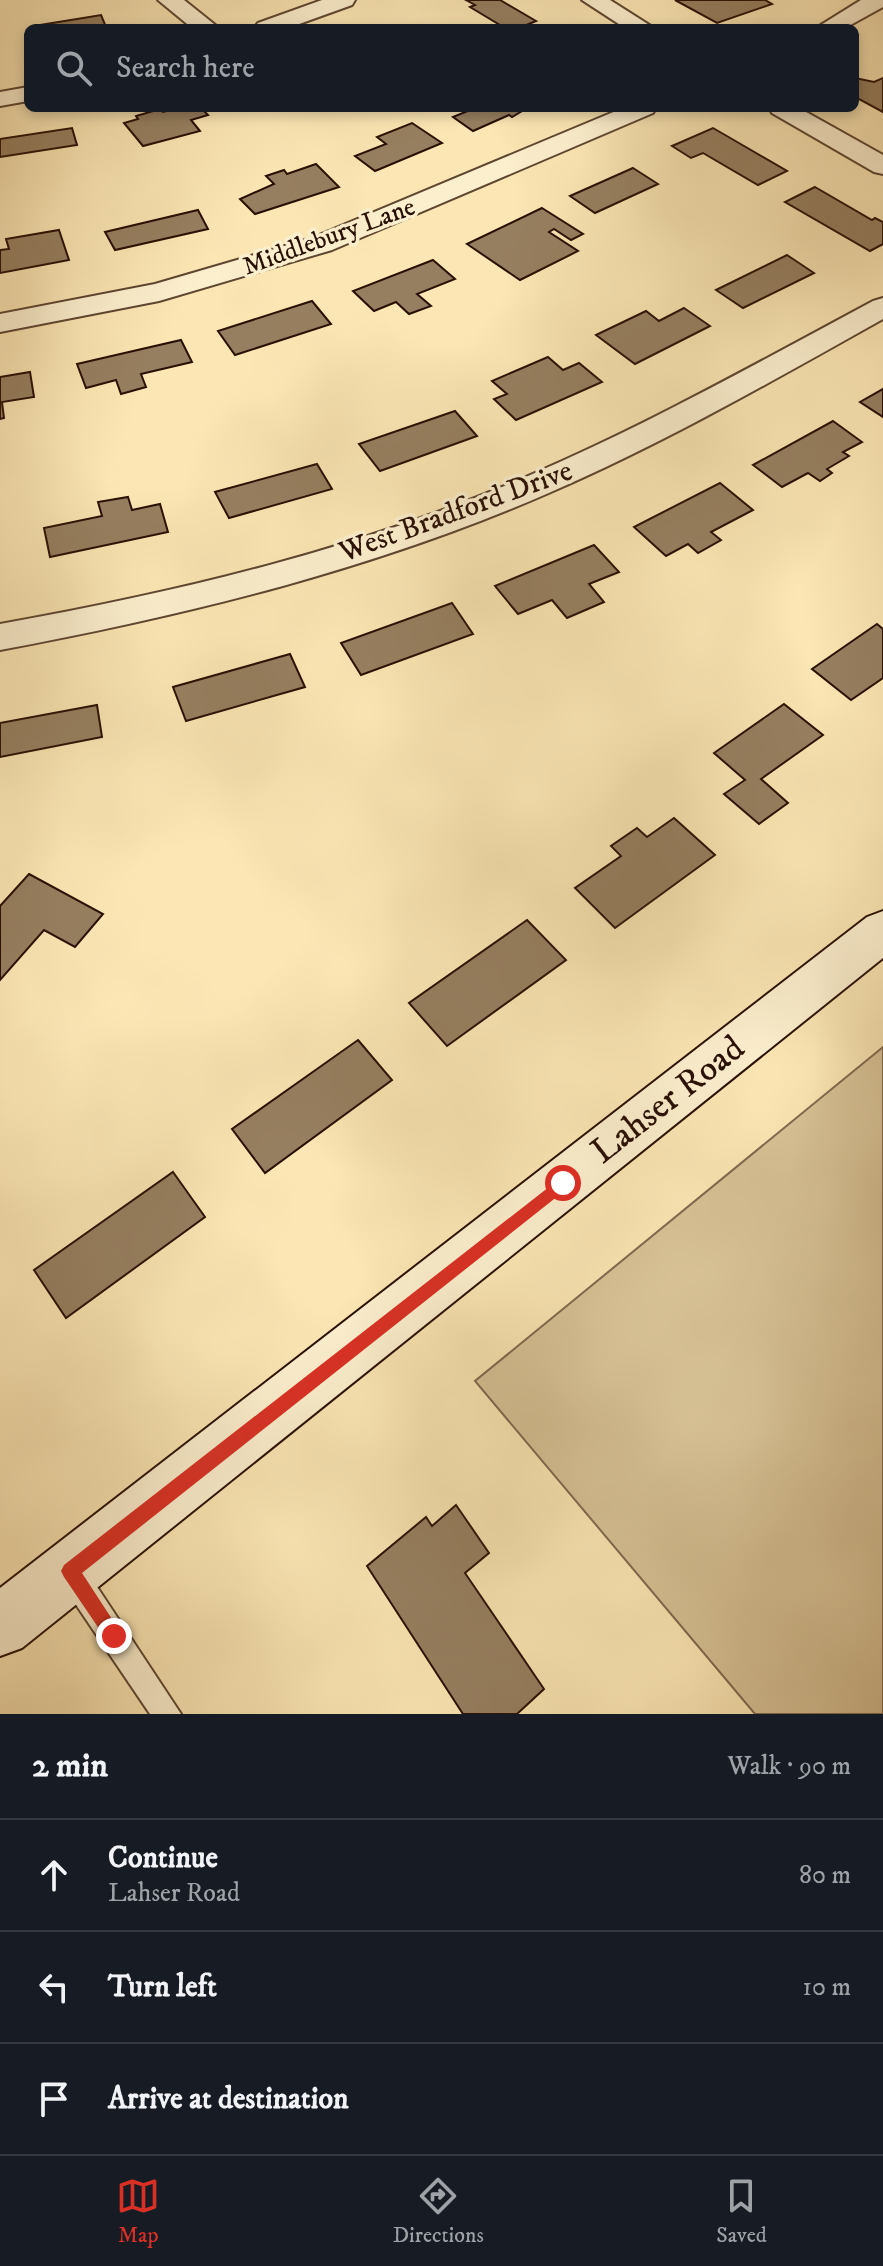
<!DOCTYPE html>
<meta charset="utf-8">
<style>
:root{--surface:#171b24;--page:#242831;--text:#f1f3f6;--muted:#9ea1a6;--line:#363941;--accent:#d93025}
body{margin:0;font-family:"IM FELL DW Pica",serif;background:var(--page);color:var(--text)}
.stop{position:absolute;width:24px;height:24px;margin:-18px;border:6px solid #d93025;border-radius:50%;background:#fff}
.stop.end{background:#d93025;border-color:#fff;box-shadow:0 2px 8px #0008}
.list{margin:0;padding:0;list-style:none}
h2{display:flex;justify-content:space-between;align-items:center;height:104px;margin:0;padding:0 32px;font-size:34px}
h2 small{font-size:26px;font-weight:400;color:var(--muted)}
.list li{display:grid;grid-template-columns:52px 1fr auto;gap:24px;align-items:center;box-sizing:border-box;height:112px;padding:0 32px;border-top:2px solid var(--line)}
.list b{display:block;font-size:30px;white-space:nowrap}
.list p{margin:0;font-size:26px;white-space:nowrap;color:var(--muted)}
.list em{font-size:26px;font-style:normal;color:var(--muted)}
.icon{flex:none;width:44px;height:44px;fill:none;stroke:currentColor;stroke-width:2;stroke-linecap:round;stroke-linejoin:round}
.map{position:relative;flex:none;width:883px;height:1714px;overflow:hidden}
.search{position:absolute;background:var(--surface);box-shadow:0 4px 12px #0003;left:24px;right:24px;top:24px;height:88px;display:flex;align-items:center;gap:20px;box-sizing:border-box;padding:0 28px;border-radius:12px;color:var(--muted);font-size:30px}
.sheet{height:440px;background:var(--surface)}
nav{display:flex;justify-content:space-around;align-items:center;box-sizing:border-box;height:112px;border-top:2px solid var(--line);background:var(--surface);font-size:22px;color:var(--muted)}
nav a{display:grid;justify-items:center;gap:4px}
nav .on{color:var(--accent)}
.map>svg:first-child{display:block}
</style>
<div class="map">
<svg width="883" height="1714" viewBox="0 0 883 1714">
<rect width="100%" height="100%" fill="#fbe6b4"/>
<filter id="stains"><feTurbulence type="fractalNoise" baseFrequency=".0025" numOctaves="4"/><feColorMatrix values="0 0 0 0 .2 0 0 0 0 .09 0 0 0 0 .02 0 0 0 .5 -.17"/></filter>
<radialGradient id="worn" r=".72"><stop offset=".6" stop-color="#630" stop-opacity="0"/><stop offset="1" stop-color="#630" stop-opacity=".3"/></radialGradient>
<polygon fill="#d7c296" stroke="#80694e" stroke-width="2" points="883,1047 883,1714 755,1714 475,1381"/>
<g fill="#967f60" stroke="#291005" stroke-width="2">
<polygon points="466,0 500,0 536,21 519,28 505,28 470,7 475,5"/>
<polygon points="675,0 765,0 772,4 717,23"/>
<polygon points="101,15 106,27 31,28 34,26"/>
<polygon points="855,78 874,82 883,78 883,112 855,97"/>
<polygon points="170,108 201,108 208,115 191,120 200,131 143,146 124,123 138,119 136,116 160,109 163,112 171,110"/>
<polygon points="475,108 474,108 527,108 512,117 509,115 473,131 453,117"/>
<polygon points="412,123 442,143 375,171 355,156 386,144 377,137"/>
<polygon points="72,128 77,145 0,157 0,139"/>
<polygon points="713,128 732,139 787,171 758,185 703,153 691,158 672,146"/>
<polygon points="316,164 339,187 255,214 240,199 274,184 266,176 284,170 287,174"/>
<polygon points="633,168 658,184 595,213 570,196"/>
<polygon points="815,187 872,220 875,218 883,222 883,244 870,251 785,202"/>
<polygon points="542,208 583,234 571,240 554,229 549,232 578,251 520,280 467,244"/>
<polygon points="198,210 208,229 115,250 105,232"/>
<polygon points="59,230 69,260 0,273 0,250 9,249 6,239"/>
<polygon points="787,255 814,273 743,308 716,290"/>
<polygon points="433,260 455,279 417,294 431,306 409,314 396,302 374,311 353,291"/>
<polygon points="312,301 331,324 235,355 218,331"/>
<polygon points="684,308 710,326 635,364 596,335 646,311 659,321"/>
<polygon points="181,340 192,362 141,374 146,387 121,394 116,380 86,388 77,364"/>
<polygon points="548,357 563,370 579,363 602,382 516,420 494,399 507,394 492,381"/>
<polygon points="30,372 34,397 2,402 4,418 0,419 0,377"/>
<polygon points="883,389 883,417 860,402"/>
<polygon points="455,411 477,436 380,471 359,444"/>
<polygon points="833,421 862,442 843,452 849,456 827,469 832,473 820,481 808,473 782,487 753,465"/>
<polygon points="317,464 332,489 229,518 215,492"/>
<polygon points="720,483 753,510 711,532 721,540 698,553 688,544 666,556 634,527"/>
<polygon points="128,497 132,510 160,504 168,532 50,557 44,528 102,516 98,502"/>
<polygon points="594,545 619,572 589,584 604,602 567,618 552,600 518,614 495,586"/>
<polygon points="452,603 473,634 361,675 341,643"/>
<polygon points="877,624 883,629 883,678 851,700 812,669"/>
<polygon points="290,654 305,687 186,721 173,687"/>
<polygon points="784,704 823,735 761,779 788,803 759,824 724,794 745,780 714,753"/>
<polygon points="97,705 102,737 0,757 0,723"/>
<polygon points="674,818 715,855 615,928 575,888 621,856 611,846 637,828 647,837"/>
<polygon points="29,874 103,914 75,947 44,930 0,980 0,906"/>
<polygon points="527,920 566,960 447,1046 409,1003"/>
<polygon points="358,1040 392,1080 265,1173 232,1129"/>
<polygon points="173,1172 205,1217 66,1318 34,1270"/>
<polygon points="456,1505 489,1553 465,1573 544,1689 517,1714 463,1714 367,1566 426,1517 432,1526"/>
</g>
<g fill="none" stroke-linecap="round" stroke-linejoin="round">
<defs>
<polygon id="lane" points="72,1560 82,1564 181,1714 150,1714 62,1584 58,1574 62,1564"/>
<g id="street">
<polygon points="158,0 184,0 219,28 192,28"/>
<polygon points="322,0 355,0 352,5 288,28 254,28 258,23"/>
<polygon points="582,0 610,0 654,28 625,28"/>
<polygon points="861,0 883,0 883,7 845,28 816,28"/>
<polygon points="28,87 28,101 0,106 0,92"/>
<polygon points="623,108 656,108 653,113 332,250 159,301 0,332 0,314 155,284 312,238"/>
<polygon points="769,108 799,108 883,155 883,174 874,172 772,113"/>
<path d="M883 298V319C774 380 666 442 551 492 375 569 188 615 0 650V624C180 592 359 549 528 476 647 425 759 362 873 301Z"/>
</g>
<polygon id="secondary" points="883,911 883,958 22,1648 0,1656 0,1588 867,917"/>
</defs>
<use href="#lane" stroke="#5e4631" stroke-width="4"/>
<use href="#street" stroke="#5e4631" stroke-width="4"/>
<use href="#secondary" stroke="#291005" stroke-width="4"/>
<use href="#lane" fill="#fcefce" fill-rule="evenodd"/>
<use href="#street" fill="#fcefce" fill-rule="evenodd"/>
<use href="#secondary" fill="#fcefce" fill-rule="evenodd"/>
</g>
<polygon fill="#d93025" points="563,1176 568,1178 568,1188 82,1573 123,1636 121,1642 114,1645 108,1642 64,1577 61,1571 64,1565"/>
<g text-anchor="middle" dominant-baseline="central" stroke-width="7" stroke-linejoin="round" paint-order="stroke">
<g font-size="26" fill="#291005" stroke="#fcefce">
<text transform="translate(329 237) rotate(-20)">Middlebury Lane</text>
</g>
<g font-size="30" fill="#291005" stroke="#fcefce">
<text transform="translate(456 512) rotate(-20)">West Bradford Drive</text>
</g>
<g font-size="36" fill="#291005" stroke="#fcefce">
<text transform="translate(668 1100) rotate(-38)">Lahser Road</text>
</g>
</g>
<rect width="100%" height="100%" filter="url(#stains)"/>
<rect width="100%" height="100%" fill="url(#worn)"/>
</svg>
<div class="stop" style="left:563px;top:1183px"></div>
<div class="stop end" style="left:114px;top:1636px"></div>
<div class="search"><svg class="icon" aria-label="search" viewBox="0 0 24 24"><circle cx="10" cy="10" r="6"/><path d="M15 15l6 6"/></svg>Search here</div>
</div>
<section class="sheet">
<h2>2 min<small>Walk · 90 m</small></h2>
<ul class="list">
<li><svg class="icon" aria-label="ahead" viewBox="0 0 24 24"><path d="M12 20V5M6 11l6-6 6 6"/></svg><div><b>Continue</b><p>Lahser Road</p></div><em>80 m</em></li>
<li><svg class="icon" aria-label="left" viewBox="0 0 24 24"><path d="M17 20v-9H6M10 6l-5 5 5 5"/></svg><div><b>Turn left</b></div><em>10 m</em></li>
<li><svg class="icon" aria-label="arrive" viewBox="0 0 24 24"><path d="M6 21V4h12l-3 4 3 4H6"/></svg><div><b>Arrive at destination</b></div></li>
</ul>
</section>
<nav>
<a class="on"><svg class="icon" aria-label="map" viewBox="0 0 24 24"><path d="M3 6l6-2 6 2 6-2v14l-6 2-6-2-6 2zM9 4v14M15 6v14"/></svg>Map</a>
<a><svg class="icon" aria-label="directions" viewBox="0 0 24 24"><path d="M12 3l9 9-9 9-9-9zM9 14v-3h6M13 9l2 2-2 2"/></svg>Directions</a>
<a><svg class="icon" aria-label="saved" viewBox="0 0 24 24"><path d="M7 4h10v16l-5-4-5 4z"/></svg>Saved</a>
</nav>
